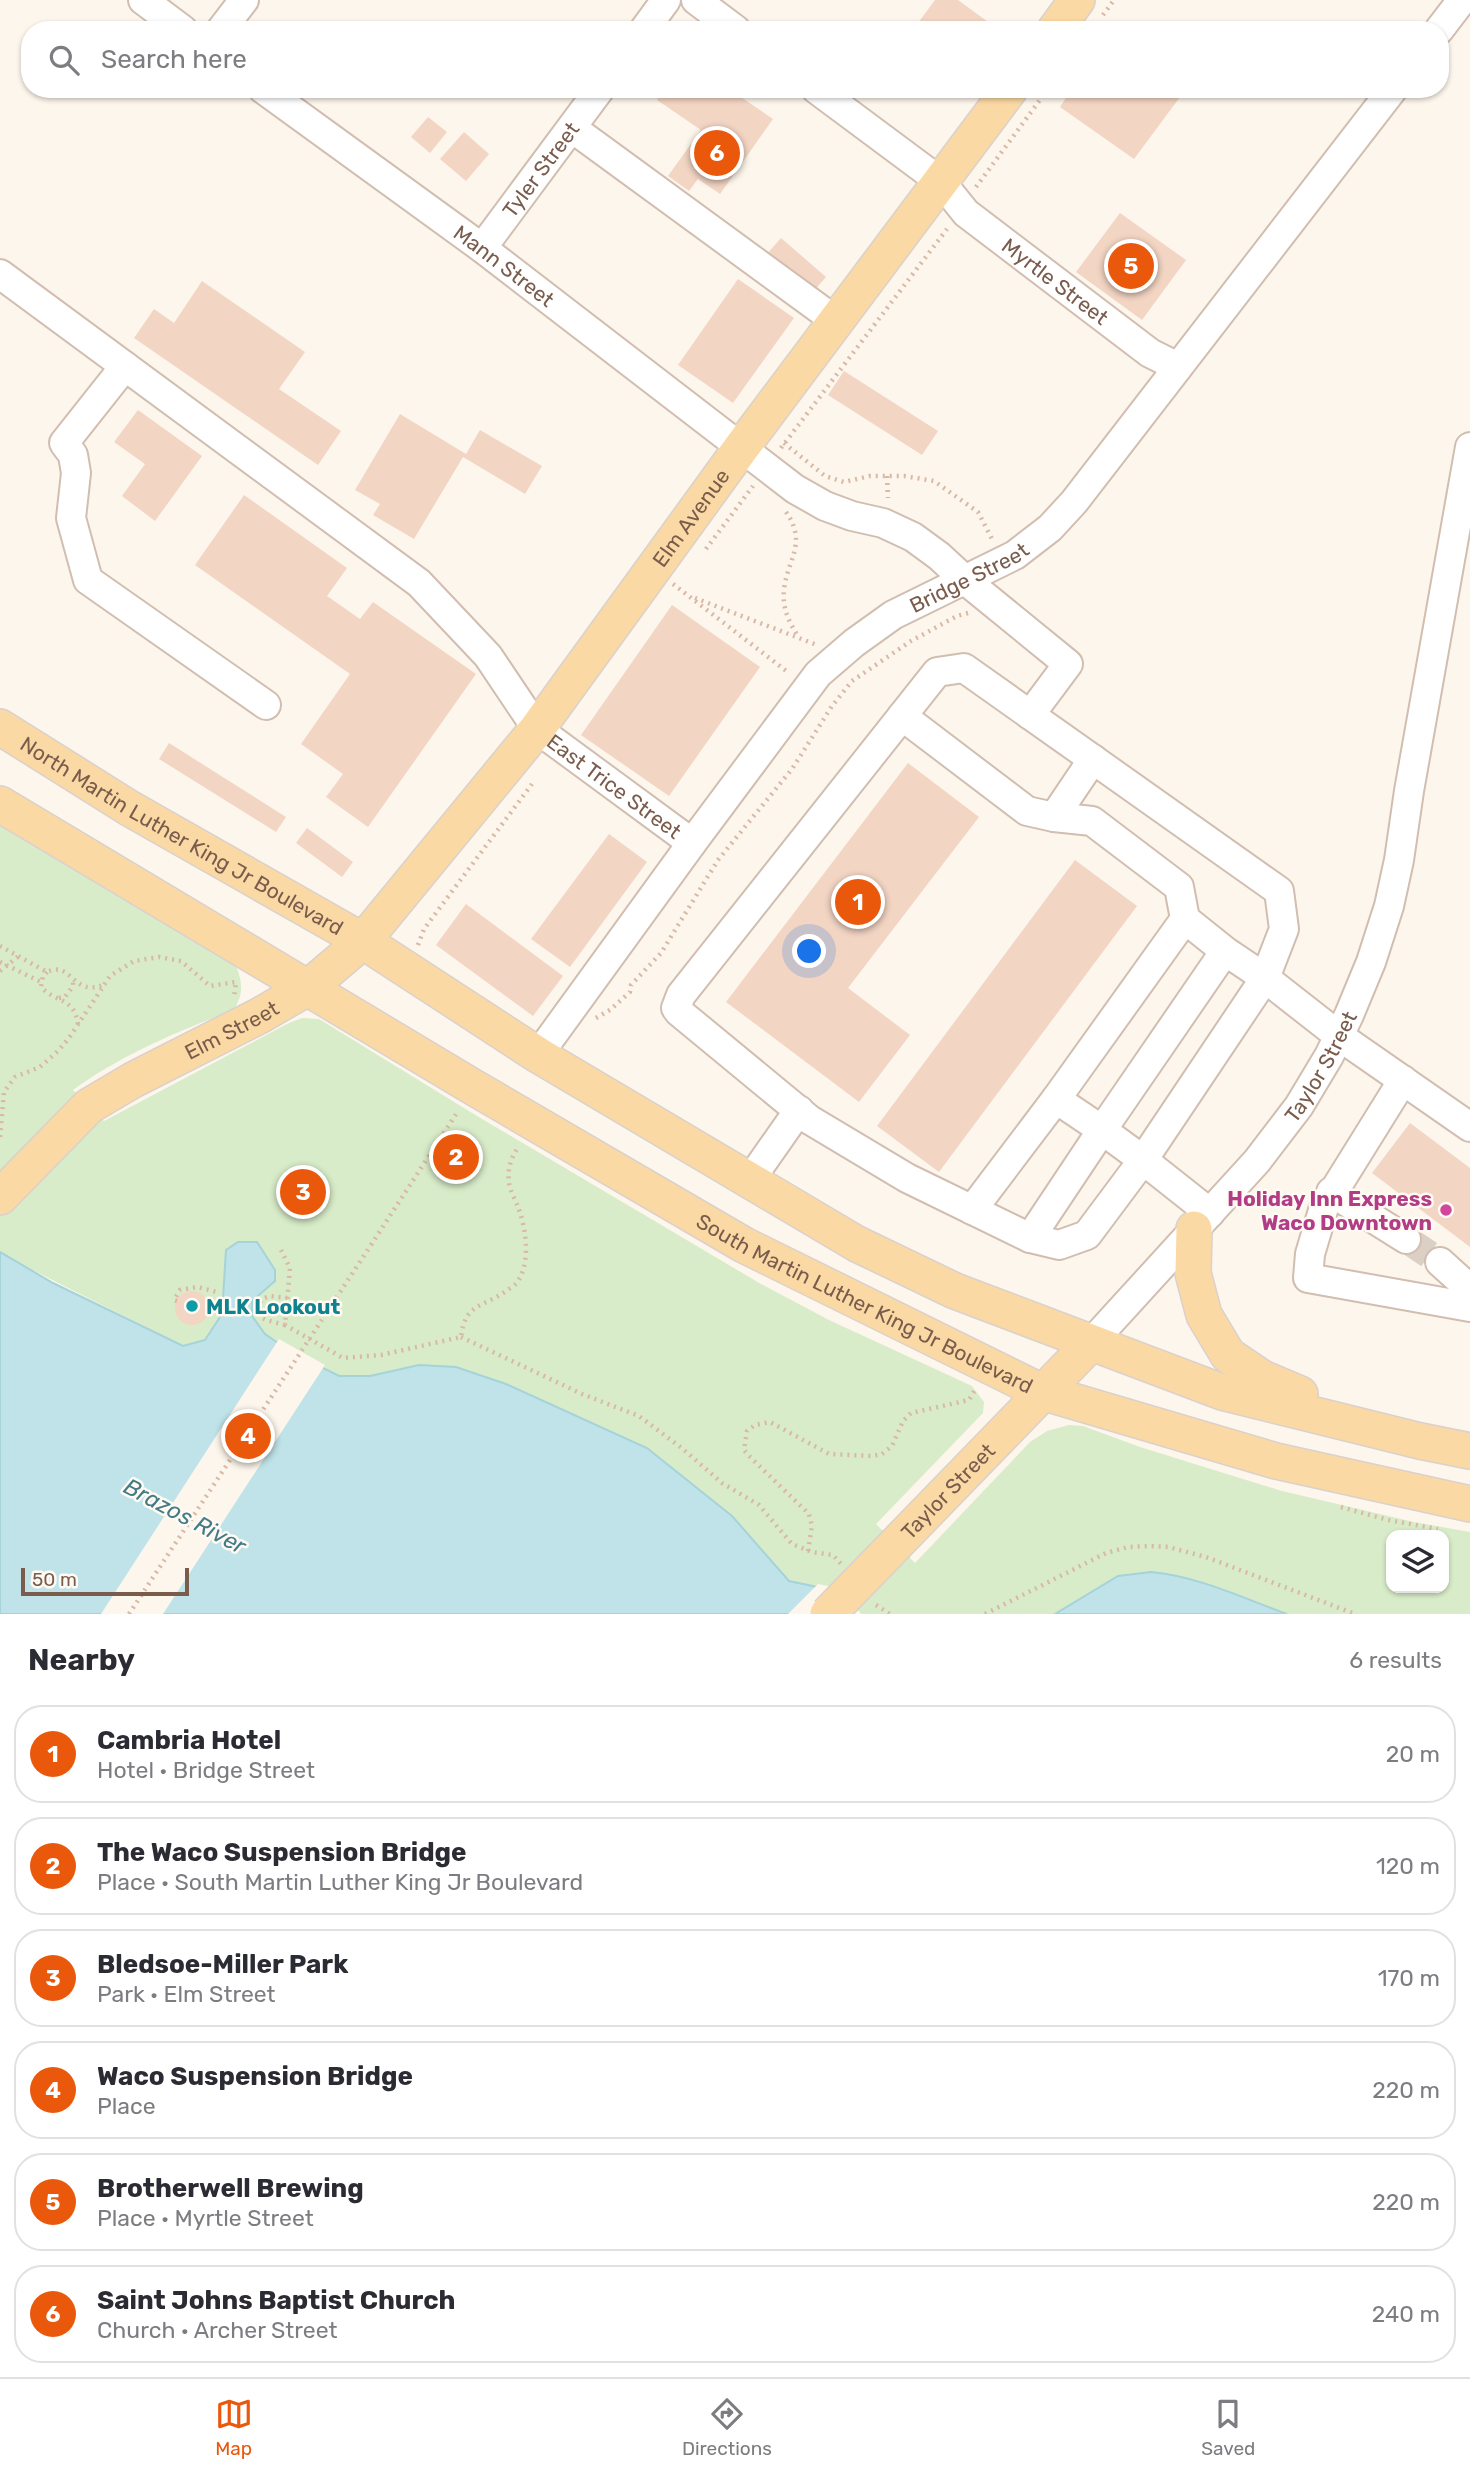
<!DOCTYPE html>
<meta charset="utf-8">
<style>
:root{--surface:#fff;--page:#f7f7f7;--text:#2b2b33;--muted:#7c7c81;--line:#e1e1e2;--accent:#ea580c}
body{margin:0;font-family:Rubik,sans-serif;background:var(--page);color:var(--text)}
.controls{position:absolute;right:21px;bottom:21px;display:grid;overflow:hidden;border-radius:14px;box-shadow:0 2px 5px #0004}
.controls button{width:63px;height:63px;display:grid;place-items:center;padding:0;border:0;border-bottom:2px solid var(--line);background:var(--surface);color:var(--text);font:35px sans-serif}
.scale{position:absolute;left:21px;bottom:18px;width:168px;box-sizing:border-box;padding-left:7px;border:4px solid #7a5c4d;border-top:0;font-size:19px;line-height:24px;white-space:nowrap;color:#7a5c4d;-webkit-text-stroke:5px #fffaf3;paint-order:stroke}
.you{position:absolute;left:810px;top:952px;width:24px;height:24px;margin:-18px;border:5px solid #fff;border-radius:50%;background:#1a73e8;box-shadow:0 0 0 10px #1a73e833}
.badge{display:grid;place-items:center;width:46px;height:46px;border-radius:50%;background:var(--accent);color:#fff;font-size:23px;font-weight:700}
.pin{position:absolute;translate:-50% -50%;border:4px solid #fff;box-shadow:0 2px 7px #0006}
.list{margin:0;padding:0;list-style:none}
h2{display:flex;justify-content:space-between;align-items:center;height:91px;margin:0;padding:0 28px;font-size:30px}
h2 small{font-size:23px;font-weight:400;color:var(--muted)}
.list li{display:grid;grid-template-columns:46px 1fr auto;gap:21px;align-items:center;box-sizing:border-box;height:98px;margin:0 14px 14px;padding:0 14px;border:2px solid var(--line);border-radius:28px}
.list b{display:block;font-size:26px;white-space:nowrap}
.list p{margin:0;font-size:23px;white-space:nowrap;color:var(--muted)}
.list em{font-size:23px;font-style:normal;color:var(--muted)}
.icon{flex:none;width:38px;height:38px;fill:none;stroke:currentColor;stroke-width:2;stroke-linecap:round;stroke-linejoin:round}
.map{position:relative;flex:none;width:1470px;height:1614px;overflow:hidden}
.search{position:absolute;background:var(--surface);box-shadow:0 2px 5px #0004;left:21px;right:21px;top:21px;height:77px;display:flex;align-items:center;gap:18px;box-sizing:border-box;padding:0 24px;border-radius:28px;color:var(--muted);font-size:26px}
.sheet{height:763px;background:var(--surface)}
nav{display:flex;justify-content:space-around;align-items:center;box-sizing:border-box;height:98px;border-top:2px solid var(--line);background:var(--surface);font-size:19px;color:var(--muted)}
nav a{display:grid;justify-items:center;gap:4px}
nav .on{color:var(--accent)}
.map>svg:first-child{display:block}
</style>
<div class="map">
<svg width="1470" height="1614" viewBox="0 0 1470 1614">
<rect width="100%" height="100%" fill="#fdf6ec"/>
<path fill="#d8ecc9" fill-rule="evenodd" d="M0 820 235 964C243 982 244 994 233 1011 181 1029 118 1057 73 1090L104 1121 289 1023 302 1018 319 1019 477 1116 761 1284 829 1320 972 1386 984 1402 983 1413 876 1524 915 1563 1030 1442 1047 1431 1069 1425 1083 1426 1140 1447 1282 1491 1414 1522 1470 1532V1614H1287L1198 1582 1117 1576 1055 1614H857L841 1592 789 1581 732 1516 647 1448 506 1384 456 1367 419 1365 370 1376H339L265 1334 252 1316V1301L226 1250 222 1314 205 1340 183 1346 11 1259 0 1252ZM1391 1535H1444V1588H1391Z"/>
<g fill="#bfe3e8" stroke="#a5d3da" stroke-width="2">
<polygon points="238,1242 257,1242 275,1270 275,1281 252,1301 252,1316 265,1334 293,1353 339,1376 370,1376 419,1365 456,1367 506,1384 647,1448 732,1516 789,1581 841,1592 857,1614 0,1614 0,1252 53,1283 183,1346 205,1340 222,1314 226,1250"/>
<path d="M1151 1572C1197 1576 1243 1598 1287 1614H1055L1118 1576Z"/>
</g>
<g fill="#fdf6ec">
<polygon points="279,1339 325,1365 163,1614 101,1614"/>
<polygon points="818,1584 843,1589 861,1614 788,1614"/>
</g>
<g fill="#f3d5c3">
<polygon points="935,0 958,0 999,30 918,30 915,27"/>
<polygon points="664,89 729,89 773,119 720,194 698,179 689,191 668,176 701,130 657,100"/>
<polygon points="1072,89 1169,89 1180,97 1134,159 1060,107"/>
<polygon points="428,117 447,132 430,153 411,137"/>
<polygon points="464,132 489,154 466,181 440,159"/>
<polygon points="1120,213 1186,260 1142,320 1076,272"/>
<polygon points="781,238 826,277 812,293 767,254"/>
<polygon points="738,279 794,318 733,403 678,365"/>
<polygon points="202,281 305,352 279,389 341,431 318,465 134,338 154,309 174,323"/>
<polygon points="844,371 938,431 922,455 828,395"/>
<polygon points="138,410 202,456 155,521 122,496 145,464 114,442"/>
<polygon points="400,414 466,454 480,430 542,466 525,494 463,457 414,539 373,515 380,504 355,490"/>
<polygon points="244,495 347,568 327,596 360,619 373,602 476,674 368,827 326,797 343,774 301,744 350,674 195,565"/>
<polygon points="672,605 760,667 669,796 581,735"/>
<polygon points="169,743 286,817 276,832 159,759"/>
<polygon points="908,763 979,817 848,988 910,1035 859,1102 726,1002"/>
<polygon points="307,828 353,862 342,877 296,843"/>
<polygon points="609,834 647,862 570,967 531,939"/>
<polygon points="1075,860 1137,906 939,1172 877,1126"/>
<polygon points="466,904 563,976 533,1016 436,945"/>
<polygon points="1410,1123 1470,1168 1470,1247 1372,1173"/>
<circle cx="192" cy="1308" r="17"/>
</g>
<g fill="none" stroke-linecap="round" stroke-linejoin="round">
<polyline stroke="#dcd0c4" stroke-width="28" stroke-dasharray="28 14" stroke-linecap="butt" points="1406,1239 1440,1262"/>
<defs>
<g id="minor">
<polyline points="143,0 183,30"/>
<polyline points="696,0 736,30"/>
<polyline points="221,30 244,0"/>
<polyline points="644,30 666,0"/>
<polyline points="1439,30 1462,0"/>
<path id="s1" d="M263 89 482 248 795 489 825 506 852 516 883 523 913 537 939 556 965 580 1068 664 1030 715"/>
<path id="s2" d="M816 89 941 182 966 213 1150 353 1178 367"/>
<polyline points="572,128 836,321"/>
<path id="s3" d="M482 248 600 89"/>
<path id="s4" d="M0 274 419 583 488 656 537 729 692 843"/>
<polyline points="125,366 64,443 73,455 76,473 71,518 88,580 266,705"/>
<polyline points="902,716 1027,811 1054,817 1093,759"/>
<polyline points="1054,817 1092,821 1179,887 1185,919 1225,951 1265,978 1143,1160 1102,1130 1225,951"/>
<path id="s5" d="M538 1055 692 843 818 674 854 643 893 615 1015 555 1050 528 1074 502 1393 89"/>
<polyline points="1403,1080 1324,1207 1310,1254 1308,1278 1470,1307"/>
<polyline points="1056,1099 1185,919"/>
<polyline points="750,1180 799,1110"/>
<polyline points="1331,1192 1406,1239"/>
<polyline points="972,1210 1056,1099 1102,1130 1030,1238"/>
<polyline points="1210,1213 1143,1160 1087,1235 1059,1245 1030,1238 907,1178 810,1120 679,1012 676,1008 681,995 937,672 964,668 1279,891 1284,929 1265,978 1339,1036 1470,1127"/>
<polyline points="1440,1262 1470,1289"/>
<path id="s6" d="M1090 1344 1257 1161 1299 1106 1329 1056 1349 1015 1371 962 1389 906 1399 860 1409 791 1470 447"/>
</g>
<g id="major">
<polyline points="1055,30 1077,0"/>
<path id="s7" d="M0 727 129 808 363 941 538 1055 857 1244 955 1291 1222 1392 1420 1441 1470 1451"/>
<path id="s8" d="M0 804 473 1087 744 1245 1042 1392 1276 1461 1470 1504"/>
<path id="s9" d="M0 1197 89 1106 133 1080 259 1016 309 987 363 941 537 729 741 448 1010 89"/>
<polyline points="1194,1229 1193,1273 1204,1315 1228,1355 1262,1378 1300,1394"/>
<path id="s10" d="M896 1544 1090 1344"/>
</g>
</defs>
<use href="#minor" stroke="#d1beb0" stroke-width="32"/>
<use href="#major" stroke="#dad1cd" stroke-width="38"/>
<g stroke="#d9b8a5" stroke-width="4.5" stroke-dasharray="2 5" stroke-linecap="butt">
<polyline points="1103,15 1114,0"/>
<polyline points="976,187 1048,89"/>
<polyline points="784,443 825,476 844,482 870,476 904,476 934,481 978,512 992,539"/>
<polyline points="781,448 947,229"/>
<polyline points="887,476 888,498"/>
<path d="M786 512C808 543 787 560 784 590 782 608 789 622 798 636"/>
<polyline points="706,549 753,486"/>
<polyline points="673,584 789,673"/>
<polyline points="695,598 817,645"/>
<polyline points="418,945 424,929 532,784"/>
<path d="M0 946 47 972C72 960 72 997 103 985"/>
<polyline points="0,962 41,982"/>
<polyline points="0,971 20,955"/>
<path d="M47 972 43 976 41 987C56 1003 74 997 78 1024"/>
<polyline points="59,998 65,997 73,986 73,981"/>
<polyline points="596,1018 610,1010 630,992 631,985 661,953 718,860 792,769 832,706 852,681 911,641 957,616 968,613"/>
<polyline points="0,1137 4,1092 15,1077 40,1067 58,1051 69,1038 110,976 134,961 159,957 181,961 210,986 236,982 234,997"/>
<polyline points="371,1245 458,1111"/>
<path d="M281 1250 290 1268 285 1325 343 1358 381 1355 461 1337C465 1303 482 1308 506 1291 510 1288 516 1285 518 1281 531 1260 526 1228 518 1207 515 1199 509 1189 509 1181 507 1168 512 1156 519 1146"/>
<polyline points="177,1301 174,1300 180,1290 197,1287 217,1292"/>
<polyline points="285,1325 266,1320 259,1316 258,1306 262,1299 270,1296 287,1298"/>
<polyline points="461,1337 582,1394 639,1416 683,1449 722,1483 759,1505 792,1544 812,1552 833,1555 841,1564"/>
<polyline points="1341,1507 1388,1520 1438,1529"/>
<polyline points="808,1551 812,1526 809,1514 749,1456 744,1450 747,1431 755,1425 770,1422 829,1454 872,1456 882,1454 892,1446 903,1421 911,1413 969,1400 975,1390"/>
<polyline points="876,1605 890,1614"/>
<polyline points="985,1614 1106,1553 1128,1547 1150,1546 1168,1547 1206,1557 1355,1614"/>
</g>
<use href="#minor" stroke="#fff" stroke-width="28"/>
<use href="#major" stroke="#fbd9a5" stroke-width="35"/>
<defs>
<polyline id="major-bridge" points="828,1614 896,1544"/>
</defs>
<use href="#major-bridge" stroke="#dad1cd" stroke-width="38" stroke-linecap="butt"/>
<polyline stroke="#d9b8a5" stroke-width="4.5" stroke-dasharray="2 5" stroke-linecap="butt" points="129,1614 371,1245"/>
<use href="#major-bridge" stroke="#fbd9a5" stroke-width="35"/>
</g>
<circle fill="#d1479c" stroke="#fffaf3" stroke-width="2.5" cx="1446" cy="1210" r="7"/>
<circle fill="#0f9aa8" stroke="#fffaf3" stroke-width="2.5" cx="192" cy="1306" r="7"/>
<g text-anchor="middle" dominant-baseline="central" stroke-width="5" stroke-linejoin="round" paint-order="stroke">
<g font-size="21" fill="#7a5c4d" stroke="#fffaf3">
<text stroke="none"><textPath href="#s3" startOffset="98">Tyler Street</textPath></text>
<text stroke="none"><textPath href="#s1" startOffset="299">Mann Street</textPath></text>
<text stroke="none"><textPath href="#s2" startOffset="308">Myrtle Street</textPath></text>
<text stroke="none"><textPath href="#s9" startOffset="984">Elm Avenue</textPath></text>
<text stroke="none"><textPath href="#s5" startOffset="653">Bridge Street</textPath></text>
<text stroke="none"><textPath href="#s4" startOffset="805">East Trice Street</textPath></text>
<text stroke="none"><textPath href="#s7" startOffset="212">North Martin Luther King Jr Boulevard</textPath></text>
<text stroke="none"><textPath href="#s9" startOffset="289">Elm Street</textPath></text>
<text stroke="none"><textPath href="#s6" startOffset="362">Taylor Street</textPath></text>
<text stroke="none"><textPath href="#s8" startOffset="999">South Martin Luther King Jr Boulevard</textPath></text>
<text stroke="none"><textPath href="#s10" startOffset="74">Taylor Street</textPath></text>
</g>
<g font-size="21" font-weight="bold" fill="#b23c85" stroke="#fffaf3" text-anchor="end">
<text x="1432" y="1198">Holiday Inn Express<tspan x="1432" dy="24">Waco Downtown</tspan></text>
</g>
<g font-size="21" font-weight="bold" fill="#0d838f" stroke="#fffaf3" text-anchor="start">
<text x="206" y="1306">MLK Lookout</text>
</g>
<g font-size="23" font-style="italic" fill="#437c86" stroke="#fffaf3">
<text transform="translate(185 1516) rotate(28)">Brazos River</text>
</g>
</g>
</svg>
<div class="controls">
<button><svg class="icon" aria-label="layers" viewBox="0 0 24 24"><path d="M12 4l9 5-9 5-9-5zM3 14l9 5 9-5"/></svg></button>
</div>
<div class="scale">50 m</div>
<div class="you"></div>
<div class="pin badge" style="left:858px;top:902px">1</div>
<div class="pin badge" style="left:456px;top:1157px">2</div>
<div class="pin badge" style="left:303px;top:1192px">3</div>
<div class="pin badge" style="left:248px;top:1436px">4</div>
<div class="pin badge" style="left:1131px;top:266px">5</div>
<div class="pin badge" style="left:717px;top:153px">6</div>
<div class="search"><svg class="icon" aria-label="search" viewBox="0 0 24 24"><circle cx="10" cy="10" r="6"/><path d="M15 15l6 6"/></svg>Search here</div>
</div>
<section class="sheet">
<h2>Nearby<small>6 results</small></h2>
<ul class="list">
<li><span class="badge">1</span><div><b>Cambria Hotel</b><p>Hotel · Bridge Street</p></div><em>20 m</em></li>
<li><span class="badge">2</span><div><b>The Waco Suspension Bridge</b><p>Place · South Martin Luther King Jr Boulevard</p></div><em>120 m</em></li>
<li><span class="badge">3</span><div><b>Bledsoe-Miller Park</b><p>Park · Elm Street</p></div><em>170 m</em></li>
<li><span class="badge">4</span><div><b>Waco Suspension Bridge</b><p>Place</p></div><em>220 m</em></li>
<li><span class="badge">5</span><div><b>Brotherwell Brewing</b><p>Place · Myrtle Street</p></div><em>220 m</em></li>
<li><span class="badge">6</span><div><b>Saint Johns Baptist Church</b><p>Church · Archer Street</p></div><em>240 m</em></li>
</ul>
</section>
<nav>
<a class="on"><svg class="icon" aria-label="map" viewBox="0 0 24 24"><path d="M3 6l6-2 6 2 6-2v14l-6 2-6-2-6 2zM9 4v14M15 6v14"/></svg>Map</a>
<a><svg class="icon" aria-label="directions" viewBox="0 0 24 24"><path d="M12 3l9 9-9 9-9-9zM9 14v-3h6M13 9l2 2-2 2"/></svg>Directions</a>
<a><svg class="icon" aria-label="saved" viewBox="0 0 24 24"><path d="M7 4h10v16l-5-4-5 4z"/></svg>Saved</a>
</nav>
